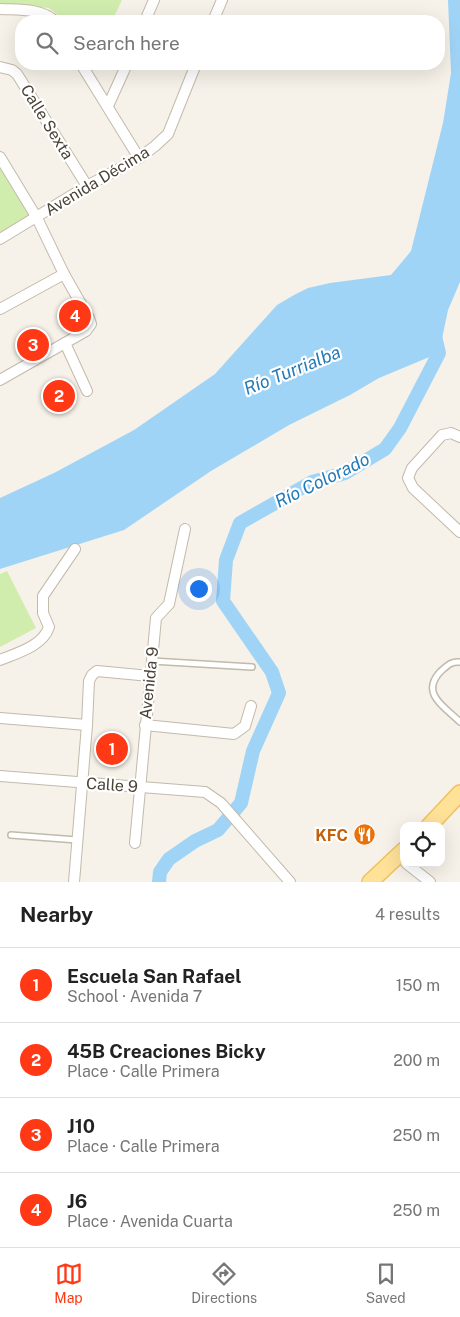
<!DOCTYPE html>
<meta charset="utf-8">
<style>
:root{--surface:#fff;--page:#f2f2f2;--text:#222;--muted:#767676;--line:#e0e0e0;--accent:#ff3816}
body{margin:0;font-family:"Public Sans",sans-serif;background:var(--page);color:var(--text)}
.controls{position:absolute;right:15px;bottom:15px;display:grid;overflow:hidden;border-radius:10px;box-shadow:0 5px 20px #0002}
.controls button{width:45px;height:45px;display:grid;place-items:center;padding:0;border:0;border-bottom:1px solid var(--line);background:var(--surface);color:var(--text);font:25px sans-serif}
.you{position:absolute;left:198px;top:588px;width:18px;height:18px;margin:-12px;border:4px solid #fff;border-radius:50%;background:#1a73e8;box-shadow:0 0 0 8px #1a73e833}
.badge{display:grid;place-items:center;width:32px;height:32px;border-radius:50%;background:var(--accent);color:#fff;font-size:16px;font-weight:700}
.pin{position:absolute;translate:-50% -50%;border:2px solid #fff;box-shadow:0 1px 5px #0006}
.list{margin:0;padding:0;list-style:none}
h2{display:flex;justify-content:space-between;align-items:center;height:65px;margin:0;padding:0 20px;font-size:21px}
h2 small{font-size:16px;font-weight:400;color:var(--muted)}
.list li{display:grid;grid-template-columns:32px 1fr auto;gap:15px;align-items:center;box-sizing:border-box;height:75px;padding:0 20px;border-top:1px solid var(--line)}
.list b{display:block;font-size:19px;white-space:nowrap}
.list p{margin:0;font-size:16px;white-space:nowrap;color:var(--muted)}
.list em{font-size:16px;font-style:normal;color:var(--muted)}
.icon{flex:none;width:28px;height:28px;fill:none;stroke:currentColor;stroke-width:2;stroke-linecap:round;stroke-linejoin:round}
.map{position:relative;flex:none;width:460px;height:882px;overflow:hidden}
.search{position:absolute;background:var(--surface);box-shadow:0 5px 20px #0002;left:15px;right:15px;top:15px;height:55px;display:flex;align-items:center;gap:12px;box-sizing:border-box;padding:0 18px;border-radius:20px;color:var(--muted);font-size:19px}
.sheet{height:365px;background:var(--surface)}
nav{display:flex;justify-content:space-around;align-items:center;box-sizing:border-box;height:70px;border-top:1px solid var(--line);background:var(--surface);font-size:14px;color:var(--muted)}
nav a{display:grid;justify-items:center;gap:2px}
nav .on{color:var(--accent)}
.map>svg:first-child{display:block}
</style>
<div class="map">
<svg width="460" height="882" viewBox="0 0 460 882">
<rect width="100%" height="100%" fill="#f6f2e9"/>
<g fill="#d1edae">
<polygon points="0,0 122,0 112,21 62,21 57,14 49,8 0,3"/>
<polygon points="0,166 30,215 0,232"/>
<polygon points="7,571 36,628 0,647 0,574"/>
</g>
<polygon fill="#a0d4f7" points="448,0 460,0 460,282 448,310 439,353 379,378 350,395 289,425 211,471 124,530 0,569 0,498 54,473 134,430 215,374 277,305 294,295 308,288 330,283 391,275 411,251 443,123 451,73"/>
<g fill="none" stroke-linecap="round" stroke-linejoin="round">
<polyline stroke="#a0d4f7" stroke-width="14" points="159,882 160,872 169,859 195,841 218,830 241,803 253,751 279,693 272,672 223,601 226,560 240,523 312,482 345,473 385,449 400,428 439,353 435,336"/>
<defs>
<g id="service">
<polyline points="152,661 252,667"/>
<path d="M460 662C451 661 447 666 440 672 420 694 445 707 460 722"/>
<polyline points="11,835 77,840"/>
</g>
<g id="minor">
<path d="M0 9C19 10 40 8 55 21"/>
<polyline points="145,21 154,0"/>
<polyline points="213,21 222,0"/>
<polyline points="81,64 139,158"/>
<polyline points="0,67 12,70 17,74 87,186"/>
<polyline points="108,106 127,64"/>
<polyline points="0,157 37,218 64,274 89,318 91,324 86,331 0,380"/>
<polyline points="0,239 87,186 139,158 155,146 168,134 196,64"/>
<polyline points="0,309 64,274"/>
<polyline points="65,343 87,391"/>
<polyline points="460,437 451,433 442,435 412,468 408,478 413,488 460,532"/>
<path d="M0 660C17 653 43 646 49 627L43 613V596L75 549"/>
<polyline points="0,718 87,725"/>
<polyline points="145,725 234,734 245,726 251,706"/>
<polyline points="0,776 205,792 221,803 290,882"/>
<polyline points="135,843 156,618 169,604 185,529"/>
<polyline points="406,863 430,882"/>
<polyline points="74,882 87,725 89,681 92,675 97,671 150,676"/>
</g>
<g id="primary">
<polyline points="429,826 460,793"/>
<polyline points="370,882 404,850"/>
</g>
</defs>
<use href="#service" stroke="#c2baaa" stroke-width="8"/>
<use href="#minor" stroke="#c2baaa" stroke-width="12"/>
<use href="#primary" stroke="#eec25e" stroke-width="18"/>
<use href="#service" stroke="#fff" stroke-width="5"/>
<use href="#minor" stroke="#fff" stroke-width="10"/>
<use href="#primary" stroke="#ffe198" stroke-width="15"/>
</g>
<defs>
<symbol id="restaurant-disc" viewBox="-11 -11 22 22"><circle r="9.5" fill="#e8710a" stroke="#fff"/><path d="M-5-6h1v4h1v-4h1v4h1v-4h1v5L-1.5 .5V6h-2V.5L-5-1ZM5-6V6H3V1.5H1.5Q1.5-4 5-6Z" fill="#fff"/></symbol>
</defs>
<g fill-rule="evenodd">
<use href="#restaurant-disc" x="352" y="822" width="25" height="25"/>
</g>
<g text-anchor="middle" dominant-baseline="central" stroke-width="4.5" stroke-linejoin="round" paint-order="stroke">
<g font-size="16" fill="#4a4236" stroke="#fff">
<text transform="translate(47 122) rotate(58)">Calle Sexta</text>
<text transform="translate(97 181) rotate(-31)">Avenida Décima</text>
<text transform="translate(149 683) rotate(-84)">Avenida 9</text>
<text transform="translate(112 785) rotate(4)">Calle 9</text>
</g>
<g font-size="16" font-weight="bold" fill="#c56008" stroke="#fff" text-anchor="end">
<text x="348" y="835">KFC</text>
</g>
<g font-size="18" font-style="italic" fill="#247ab7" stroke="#fff">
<text transform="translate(292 370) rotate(-22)">Río Turrialba</text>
<text transform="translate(322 480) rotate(-26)">Río Colorado</text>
</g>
</g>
</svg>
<div class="controls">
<button><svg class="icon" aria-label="locate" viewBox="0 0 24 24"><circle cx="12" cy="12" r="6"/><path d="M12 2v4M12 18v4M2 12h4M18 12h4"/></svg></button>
</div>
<div class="you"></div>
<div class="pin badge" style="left:112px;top:749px">1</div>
<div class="pin badge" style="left:59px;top:396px">2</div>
<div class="pin badge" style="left:33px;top:345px">3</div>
<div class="pin badge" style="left:75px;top:316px">4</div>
<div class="search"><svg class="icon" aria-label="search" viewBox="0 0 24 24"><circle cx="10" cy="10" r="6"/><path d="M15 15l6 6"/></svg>Search here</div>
</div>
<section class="sheet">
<h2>Nearby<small>4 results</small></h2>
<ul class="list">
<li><span class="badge">1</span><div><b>Escuela San Rafael</b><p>School · Avenida 7</p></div><em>150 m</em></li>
<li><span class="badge">2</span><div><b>45B Creaciones Bicky</b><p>Place · Calle Primera</p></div><em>200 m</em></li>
<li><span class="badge">3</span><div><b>J10</b><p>Place · Calle Primera</p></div><em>250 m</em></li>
<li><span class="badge">4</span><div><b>J6</b><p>Place · Avenida Cuarta</p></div><em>250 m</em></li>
</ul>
</section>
<nav>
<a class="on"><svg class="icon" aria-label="map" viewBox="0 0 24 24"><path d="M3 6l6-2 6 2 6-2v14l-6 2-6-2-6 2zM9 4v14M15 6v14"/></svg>Map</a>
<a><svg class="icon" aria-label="directions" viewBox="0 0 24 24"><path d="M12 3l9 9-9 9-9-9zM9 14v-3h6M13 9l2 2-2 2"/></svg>Directions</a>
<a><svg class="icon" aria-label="saved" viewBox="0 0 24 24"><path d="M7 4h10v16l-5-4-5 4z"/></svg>Saved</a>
</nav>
